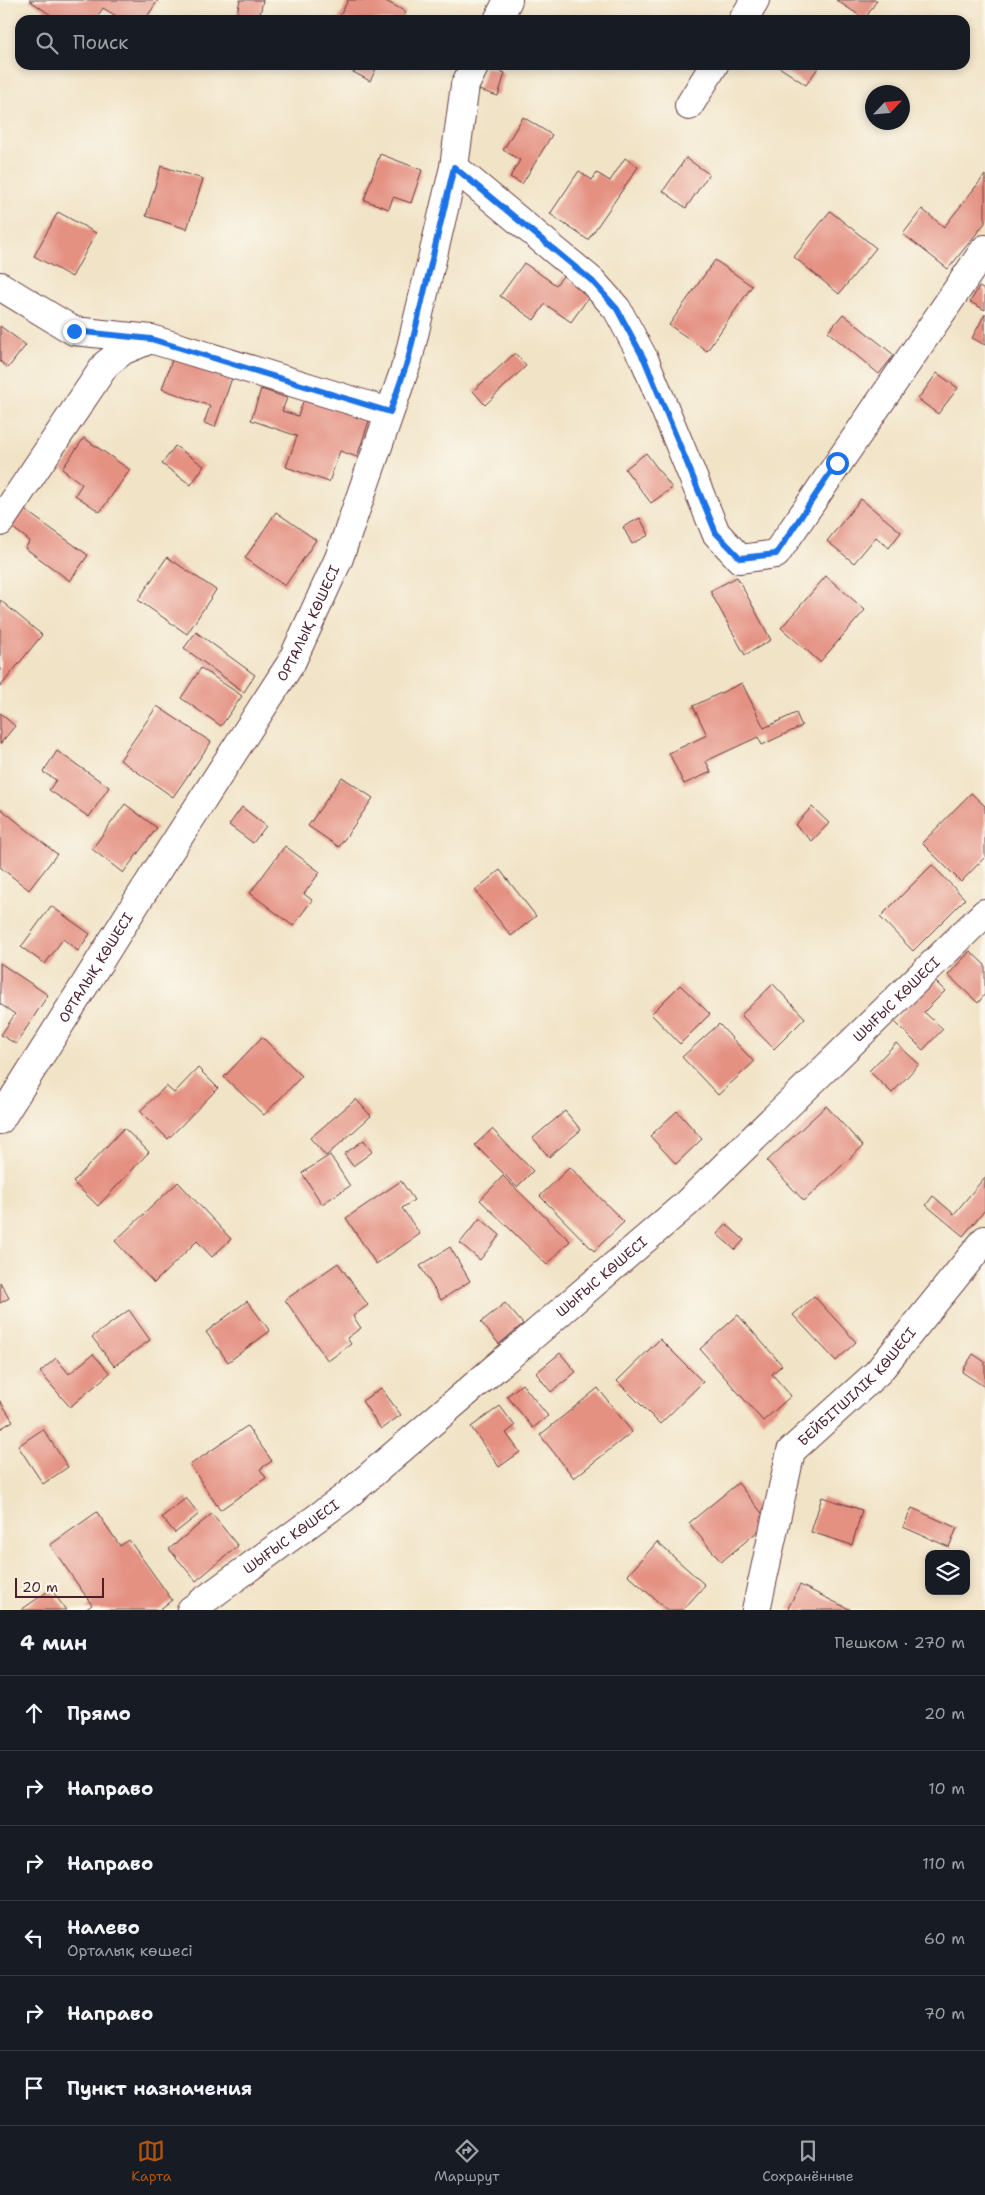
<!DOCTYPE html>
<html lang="ru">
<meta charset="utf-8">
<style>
:root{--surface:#171b24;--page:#20242c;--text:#f1f3f6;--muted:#9ea1a6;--line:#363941;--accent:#b45309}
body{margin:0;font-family:"Shantell Sans",sans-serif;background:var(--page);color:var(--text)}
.controls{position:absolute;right:15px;bottom:15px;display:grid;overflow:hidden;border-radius:10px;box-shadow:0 2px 8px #0003}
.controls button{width:45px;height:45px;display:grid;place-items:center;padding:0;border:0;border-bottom:1px solid var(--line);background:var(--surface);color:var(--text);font:25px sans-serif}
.compass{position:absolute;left:865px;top:85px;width:45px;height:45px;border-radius:50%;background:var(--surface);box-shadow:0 2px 8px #0003;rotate:64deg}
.scale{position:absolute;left:15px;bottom:12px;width:89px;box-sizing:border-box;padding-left:5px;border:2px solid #4a1f2b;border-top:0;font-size:14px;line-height:18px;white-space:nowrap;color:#4a1f2b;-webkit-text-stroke:4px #fbf7ec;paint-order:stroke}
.stop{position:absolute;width:15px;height:15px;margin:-11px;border:4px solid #1a73e8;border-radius:50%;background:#fff}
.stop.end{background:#1a73e8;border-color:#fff;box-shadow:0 1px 5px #0008}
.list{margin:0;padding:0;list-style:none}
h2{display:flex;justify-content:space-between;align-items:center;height:65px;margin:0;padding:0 20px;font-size:21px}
h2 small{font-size:16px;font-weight:400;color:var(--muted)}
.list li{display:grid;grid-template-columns:32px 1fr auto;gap:15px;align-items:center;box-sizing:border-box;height:75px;padding:0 20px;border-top:1px solid var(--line)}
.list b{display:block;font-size:19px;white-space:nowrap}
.list p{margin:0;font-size:16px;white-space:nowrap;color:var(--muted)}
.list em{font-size:16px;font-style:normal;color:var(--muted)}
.icon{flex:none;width:28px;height:28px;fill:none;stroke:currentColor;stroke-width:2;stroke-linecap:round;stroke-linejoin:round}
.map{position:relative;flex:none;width:985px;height:1610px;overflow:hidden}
.search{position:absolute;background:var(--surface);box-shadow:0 2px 8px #0003;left:15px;right:15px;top:15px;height:55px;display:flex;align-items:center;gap:12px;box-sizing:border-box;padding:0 18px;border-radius:15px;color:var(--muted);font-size:19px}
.sheet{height:515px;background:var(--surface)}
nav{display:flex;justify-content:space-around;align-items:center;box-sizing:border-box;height:70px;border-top:1px solid var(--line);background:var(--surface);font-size:14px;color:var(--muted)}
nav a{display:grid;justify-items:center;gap:2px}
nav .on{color:var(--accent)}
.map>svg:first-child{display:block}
</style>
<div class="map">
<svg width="985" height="1610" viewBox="0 0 985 1610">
<rect width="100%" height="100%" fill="#fbf7ec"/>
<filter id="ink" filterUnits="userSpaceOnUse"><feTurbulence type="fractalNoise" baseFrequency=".02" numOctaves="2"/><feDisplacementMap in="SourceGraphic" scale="10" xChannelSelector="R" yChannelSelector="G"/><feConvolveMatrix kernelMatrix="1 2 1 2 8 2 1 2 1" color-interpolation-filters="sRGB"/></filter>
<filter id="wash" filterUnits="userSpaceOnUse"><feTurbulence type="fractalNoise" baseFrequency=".0096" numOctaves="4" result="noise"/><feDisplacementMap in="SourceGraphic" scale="20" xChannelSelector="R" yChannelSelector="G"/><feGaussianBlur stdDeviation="1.12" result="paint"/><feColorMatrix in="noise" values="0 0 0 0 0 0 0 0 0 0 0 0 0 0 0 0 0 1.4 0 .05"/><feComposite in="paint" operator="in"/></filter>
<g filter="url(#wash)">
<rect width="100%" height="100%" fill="#f1e3c6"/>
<g id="blocks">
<g fill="#e49182">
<polygon points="29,0 158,0 145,20 123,20 103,8 95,20 58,20"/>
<polygon points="240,0 263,0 259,19 237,13"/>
<polygon points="348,0 384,0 406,12 402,20 338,20"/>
<polygon points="836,0 877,0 865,19"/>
<polygon points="340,65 378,65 370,81"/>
<polygon points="776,65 820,65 806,85"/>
<polygon points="486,67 505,73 498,96 479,90"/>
<polygon points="523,117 552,135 522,184 510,177 520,160 503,150"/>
<polygon points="380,154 422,170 411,203 393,197 389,209 364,200"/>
<polygon points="625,158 638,167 588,240 550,214 579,171 592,180 597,173 610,181"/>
<polygon points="686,158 709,174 686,208 663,191"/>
<polygon points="161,166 203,179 187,229 146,216"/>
<polygon points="985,175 985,223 948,269 903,234 922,209 944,227"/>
<polygon points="830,211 876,248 839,294 794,257"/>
<polygon points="58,212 96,233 72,277 34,256"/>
<polygon points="715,260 752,286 707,351 669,325"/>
<polygon points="524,263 556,285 563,276 591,294 571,322 545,304 534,320 500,296"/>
<polygon points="979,287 985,290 985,310 970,302"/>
<polygon points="843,314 894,355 879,374 828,332"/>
<polygon points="985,314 985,345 972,338"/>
<polygon points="0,326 26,345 8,368 0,361"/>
<polygon points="515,353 526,366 485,405 473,391"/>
<polygon points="173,357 232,378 215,427 204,423 210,406 162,389"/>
<polygon points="937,373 958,388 938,414 918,399"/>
<polygon points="261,389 287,398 282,411 298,416 305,396 370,418 357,457 340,451 329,482 286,467 297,436 251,420"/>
<polygon points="84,438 130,470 100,512 75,495 82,484 62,469"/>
<polygon points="175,446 204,466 191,485 162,464"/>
<polygon points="646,453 672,488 651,503 625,469"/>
<polygon points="861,499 901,532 889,548 876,537 854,563 827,541"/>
<polygon points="22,508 88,555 70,581 25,548 30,541 9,525"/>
<polygon points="276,512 316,540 285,586 245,558"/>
<polygon points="640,518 649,535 632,544 623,527"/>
<polygon points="167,557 216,590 187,634 138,600"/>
<polygon points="826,576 865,610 820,662 781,628"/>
<polygon points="737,577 771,640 745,655 710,591"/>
<polygon points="0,600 42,635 0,687"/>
<polygon points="196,632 255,675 244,692 184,648"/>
<polygon points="201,668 242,696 221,726 181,698"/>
<polygon points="742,683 764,728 796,713 802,726 762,745 758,737 706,761 711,772 684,784 669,753 707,735 693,706"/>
<polygon points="157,706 211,742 173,797 120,760"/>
<polygon points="0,713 15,726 0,744"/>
<polygon points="57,751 109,787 89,817 49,790 56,780 43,772"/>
<polygon points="342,777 373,798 339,847 308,826"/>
<polygon points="971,793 985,806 985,857 961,882 922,843"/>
<polygon points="125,804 157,828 123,873 92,849"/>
<polygon points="242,807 266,826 253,843 229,825"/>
<polygon points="812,807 829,823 812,841 795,825"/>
<polygon points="0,808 57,854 29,890 0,867"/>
<polygon points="285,846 320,872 304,894 312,900 293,926 250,893"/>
<polygon points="932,865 965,899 913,951 880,917"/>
<polygon points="500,870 536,916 511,936 475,890"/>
<polygon points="51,906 90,934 78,951 63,939 45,964 21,947"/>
<polygon points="970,951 985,965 985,994 978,1003 948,975"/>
<polygon points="0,963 48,995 16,1044 1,1035 15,1014 0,1004"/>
<polygon points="934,980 945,991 924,1012 943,1029 923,1050 894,1021"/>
<polygon points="773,984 805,1018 774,1049 741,1015"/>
<polygon points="680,985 710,1014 680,1044 651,1014"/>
<polygon points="719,1024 754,1062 718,1095 682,1057"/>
<polygon points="262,1037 302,1076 264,1115 224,1077"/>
<polygon points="896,1043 919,1064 892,1093 869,1071"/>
<polygon points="198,1068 218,1088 168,1139 140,1111 166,1086 174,1093"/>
<polygon points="356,1099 371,1116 326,1156 310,1138"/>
<polygon points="826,1106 863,1146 804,1201 767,1161"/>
<polygon points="565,1111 581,1130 549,1157 533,1138"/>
<polygon points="677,1111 702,1139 676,1164 650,1136"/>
<polygon points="124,1128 149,1152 98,1206 73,1182"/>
<polygon points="492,1129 533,1171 517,1187 475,1145"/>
<polygon points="364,1140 372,1152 353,1166 344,1154"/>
<polygon points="330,1155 350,1186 322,1204 302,1173"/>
<polygon points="570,1167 624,1222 594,1251 540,1196"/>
<polygon points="503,1176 570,1241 547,1265 480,1200"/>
<polygon points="985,1177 985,1210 963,1236 926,1205 933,1196 954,1214"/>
<polygon points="401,1181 414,1200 402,1208 420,1234 376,1264 346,1218"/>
<polygon points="178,1182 231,1239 212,1257 197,1241 154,1283 115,1241"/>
<polygon points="480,1218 500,1235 480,1260 460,1243"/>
<polygon points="726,1224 744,1240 735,1250 717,1234"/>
<polygon points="450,1247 470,1281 441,1300 420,1266"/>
<polygon points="338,1263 368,1305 353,1316 361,1328 347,1338 351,1344 328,1361 285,1300"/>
<polygon points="0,1282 9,1298 0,1303"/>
<polygon points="814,1296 856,1342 836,1361 793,1315"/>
<polygon points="247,1301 270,1331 228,1362 206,1332"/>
<polygon points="505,1303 523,1324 499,1344 481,1322"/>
<polygon points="129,1310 150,1340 114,1366 92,1337"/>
<polygon points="738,1315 782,1365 772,1374 791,1396 763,1421 700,1349"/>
<polygon points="660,1339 703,1382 660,1424 617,1381"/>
<polygon points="560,1353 576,1372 551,1392 536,1373"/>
<polygon points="93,1354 110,1373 70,1407 40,1372 56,1358 69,1374"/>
<polygon points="973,1354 985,1362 985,1387 962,1372"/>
<polygon points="522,1384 548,1416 533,1428 507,1396"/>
<polygon points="381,1388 401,1415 381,1429 362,1401"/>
<polygon points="598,1388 632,1432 574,1478 540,1435"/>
<polygon points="0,1401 13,1421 0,1429"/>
<polygon points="500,1406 515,1426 506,1433 520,1452 499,1467 471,1427"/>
<polygon points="247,1426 272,1461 260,1469 266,1478 220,1510 190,1465"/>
<polygon points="43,1429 68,1467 43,1484 18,1446"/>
<polygon points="738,1483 769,1522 721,1562 689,1523"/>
<polygon points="822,1497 862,1510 852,1545 811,1532"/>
<polygon points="186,1498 199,1514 175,1533 162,1517"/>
<polygon points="912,1508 957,1528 949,1547 903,1527"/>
<polygon points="97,1512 120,1546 129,1540 172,1600 159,1610 85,1610 92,1605 50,1545"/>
<polygon points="212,1514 238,1546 196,1581 169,1549"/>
<polygon points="657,1542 705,1585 683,1610 667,1610 628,1575"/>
<polygon points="800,1585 851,1610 787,1610"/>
<polygon points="51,1589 66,1610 21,1610"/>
</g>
</g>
</g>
<g filter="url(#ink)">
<use href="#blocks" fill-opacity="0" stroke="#633c42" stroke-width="1"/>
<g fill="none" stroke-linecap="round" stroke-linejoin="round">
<defs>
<g id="minor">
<polyline points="498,20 508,0"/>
<polyline points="743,20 755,0"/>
<polyline points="689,106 714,65"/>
<polyline points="454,167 592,281 617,309 645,361 716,533 740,559 776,554 985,249"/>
<polyline points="0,286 74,331 151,339 389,412"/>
<polyline points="0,522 106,364 124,350 151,339"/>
<path id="s1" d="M0 1120 138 900 291 663 339 558 408 360 454 167 465 85 475 65"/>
<path id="s2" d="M191 1610 344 1498 686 1204 985 913"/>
<path id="s3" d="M756 1610 791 1451 878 1372 985 1240"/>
</g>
</defs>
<use href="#minor" stroke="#633c42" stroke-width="30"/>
<use href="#minor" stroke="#fff" stroke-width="28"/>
</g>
</g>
<g fill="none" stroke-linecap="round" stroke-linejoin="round" filter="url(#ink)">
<polyline stroke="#1a73e8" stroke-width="6" points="74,331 151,339 390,412 408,360 454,167 592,281 617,309 645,361 716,533 740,558 776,554 837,463"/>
</g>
<g text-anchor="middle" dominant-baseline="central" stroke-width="4.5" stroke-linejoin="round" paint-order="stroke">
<g font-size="14" fill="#4a1f2b" stroke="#fbf7ec">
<text stroke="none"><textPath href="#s1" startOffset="585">ОРТАЛЫҚ КӨШЕСІ</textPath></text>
<text stroke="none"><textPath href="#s1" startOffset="180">ОРТАЛЫҚ КӨШЕСІ</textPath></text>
<text stroke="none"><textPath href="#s2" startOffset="934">ШЫҒЫС КӨШЕСІ</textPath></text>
<text stroke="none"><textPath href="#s2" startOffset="529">ШЫҒЫС КӨШЕСІ</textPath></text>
<text stroke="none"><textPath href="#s3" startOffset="255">БЕЙБІТШІЛІК КӨШЕСІ</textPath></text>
<text stroke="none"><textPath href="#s2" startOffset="124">ШЫҒЫС КӨШЕСІ</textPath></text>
</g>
</g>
</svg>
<div class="controls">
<button><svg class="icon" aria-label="layers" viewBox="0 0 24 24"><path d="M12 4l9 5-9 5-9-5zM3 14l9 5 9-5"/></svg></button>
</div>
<svg class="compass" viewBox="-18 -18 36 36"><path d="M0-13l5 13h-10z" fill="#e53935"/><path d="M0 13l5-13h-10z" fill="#9ea1a6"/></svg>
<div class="scale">20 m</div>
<div class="stop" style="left:837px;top:463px"></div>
<div class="stop end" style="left:74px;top:331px"></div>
<div class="search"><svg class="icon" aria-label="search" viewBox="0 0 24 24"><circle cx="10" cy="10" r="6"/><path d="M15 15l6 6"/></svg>Поиск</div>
</div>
<section class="sheet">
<h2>4 мин<small>Пешком · 270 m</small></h2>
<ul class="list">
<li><svg class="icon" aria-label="ahead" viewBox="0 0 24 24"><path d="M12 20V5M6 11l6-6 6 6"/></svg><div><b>Прямо</b></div><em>20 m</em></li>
<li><svg class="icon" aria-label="right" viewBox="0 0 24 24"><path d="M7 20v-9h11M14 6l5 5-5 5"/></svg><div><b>Направо</b></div><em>10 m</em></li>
<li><svg class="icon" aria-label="right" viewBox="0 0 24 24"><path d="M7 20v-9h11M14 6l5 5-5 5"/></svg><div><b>Направо</b></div><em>110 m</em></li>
<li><svg class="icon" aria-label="left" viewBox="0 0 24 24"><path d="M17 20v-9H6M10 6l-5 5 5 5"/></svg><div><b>Налево</b><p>Орталық көшесі</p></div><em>60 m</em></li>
<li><svg class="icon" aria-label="right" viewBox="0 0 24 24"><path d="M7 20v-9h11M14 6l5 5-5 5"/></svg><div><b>Направо</b></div><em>70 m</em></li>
<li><svg class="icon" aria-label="arrive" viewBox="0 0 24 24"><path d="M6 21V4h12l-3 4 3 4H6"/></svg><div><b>Пункт назначения</b></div></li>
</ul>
</section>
<nav>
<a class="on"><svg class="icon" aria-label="map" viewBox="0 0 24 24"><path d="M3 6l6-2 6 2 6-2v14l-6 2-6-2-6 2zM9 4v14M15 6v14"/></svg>Карта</a>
<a><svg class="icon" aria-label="directions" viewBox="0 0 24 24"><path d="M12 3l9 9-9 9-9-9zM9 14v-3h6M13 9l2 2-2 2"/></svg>Маршрут</a>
<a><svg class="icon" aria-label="saved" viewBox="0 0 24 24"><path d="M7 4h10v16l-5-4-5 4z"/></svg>Сохранённые</a>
</nav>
